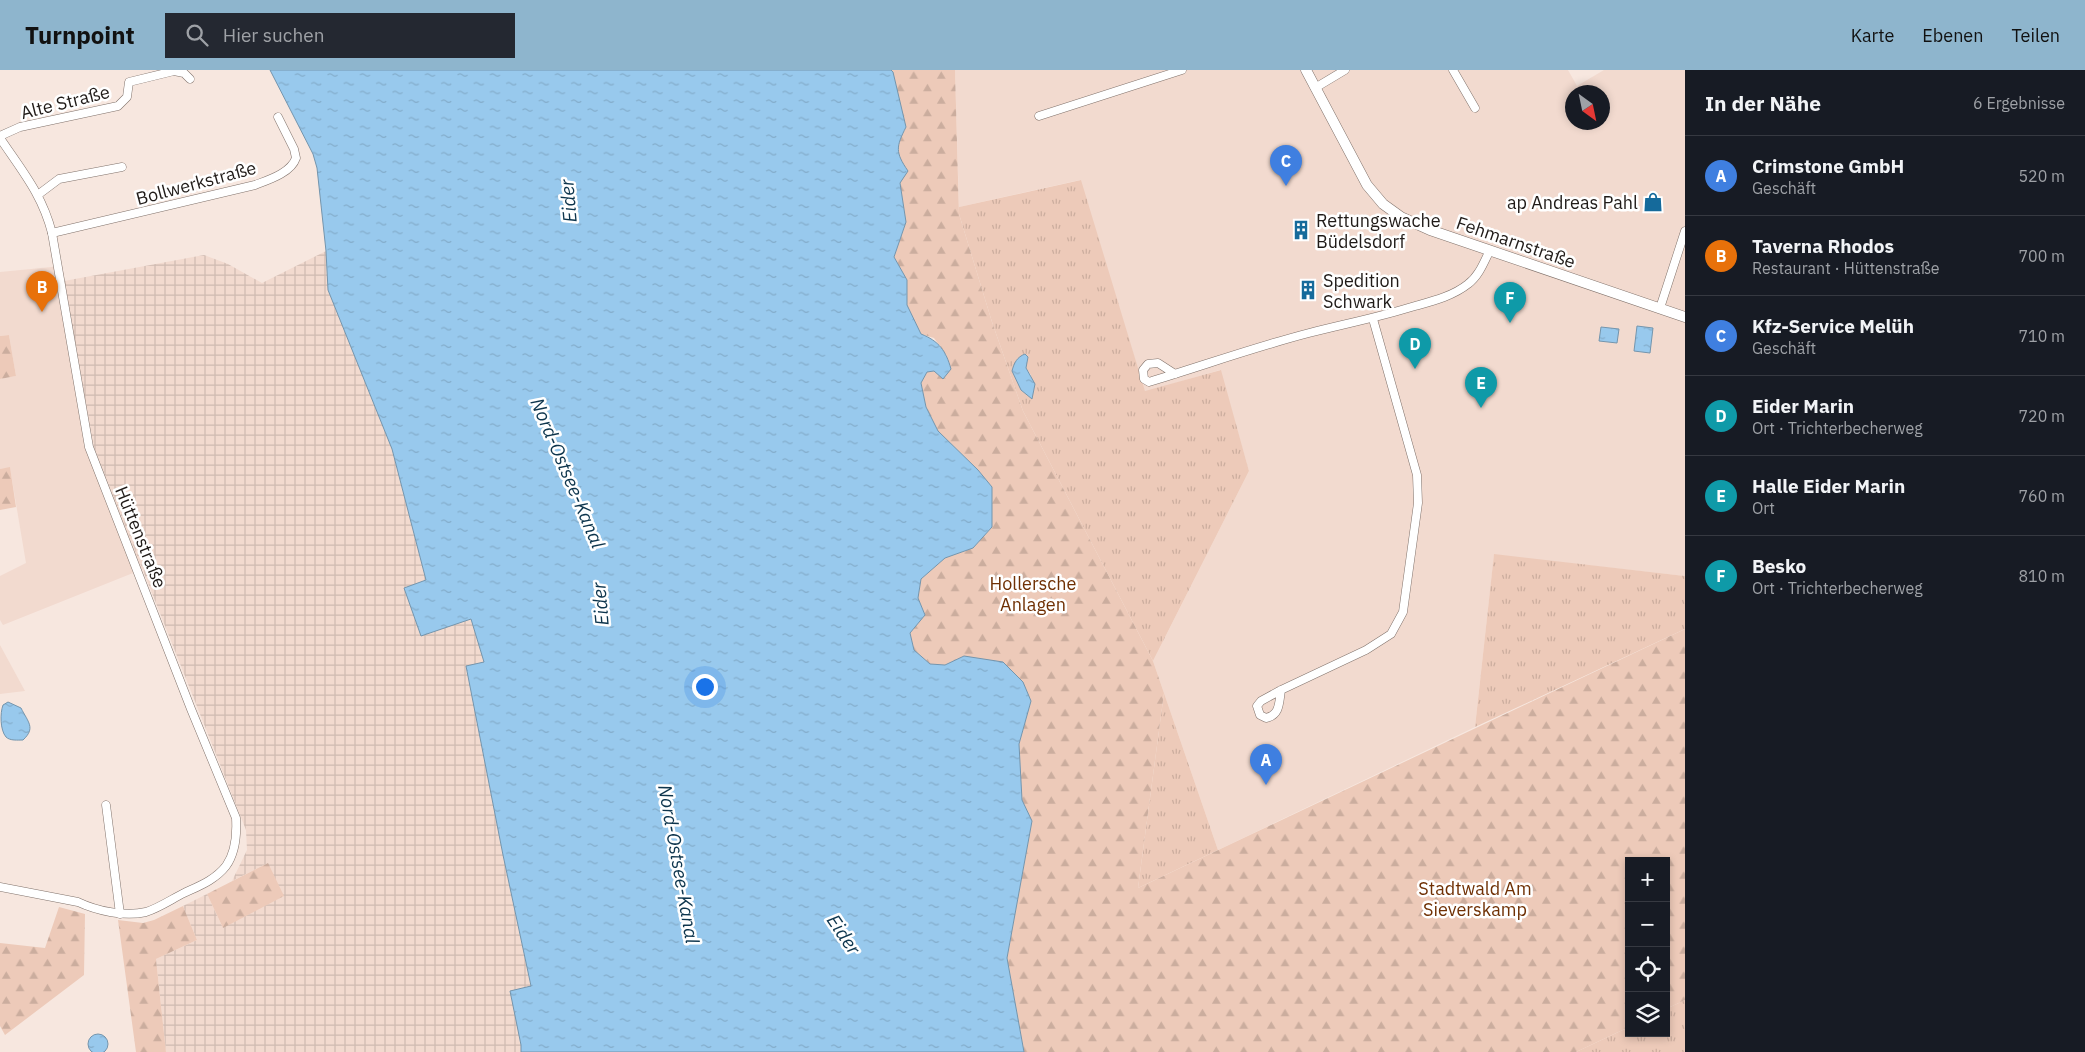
<!DOCTYPE html>
<html lang="de">
<meta charset="utf-8">
<style>
:root{--surface:#171b24;--page:#242831;--text:#f1f3f6;--muted:#9ea1a6;--line:#363941;--accent:#8eb5cd}
body{margin:0;font-family:"IBM Plex Sans",sans-serif;background:var(--page);color:var(--text)}
.controls{position:absolute;right:15px;bottom:15px;display:grid;overflow:hidden;border-radius:0px;box-shadow:0 2px 8px #0003}
.controls button{width:45px;height:45px;display:grid;place-items:center;padding:0;border:0;border-bottom:1px solid var(--line);background:var(--surface);color:var(--text);font:25px sans-serif}
.compass{position:absolute;left:1565px;top:15px;width:45px;height:45px;border-radius:50%;background:var(--surface);box-shadow:0 2px 8px #0003;rotate:147deg}
.you{position:absolute;left:704px;top:616px;width:18px;height:18px;margin:-12px;border:4px solid #fff;border-radius:50%;background:#1a73e8;box-shadow:0 0 0 8px #1a73e833}
.badge{display:grid;place-items:center;width:32px;height:32px;border-radius:50%;background:var(--accent);color:#fff;font-size:16px;font-weight:700}
.pin{position:absolute;translate:-50% -41px;filter:drop-shadow(0 1px 2px #0008)}
.pin::after{content:'';position:absolute;top:26px;width:18px;height:15px;background:inherit;clip-path:polygon(0 0,100% 0,50% 100%)}
.list{margin:0;padding:0;list-style:none}
h2{display:flex;justify-content:space-between;align-items:center;height:65px;margin:0;padding:0 20px;font-size:21px}
h2 small{font-size:16px;font-weight:400;color:var(--muted)}
.list li{display:grid;grid-template-columns:32px 1fr auto;gap:15px;align-items:center;box-sizing:border-box;height:80px;padding:0 20px;border-top:1px solid var(--line)}
.list b{display:block;font-size:19px;white-space:nowrap}
.list p{margin:0;font-size:16px;white-space:nowrap;color:var(--muted)}
.list em{font-size:16px;font-style:normal;color:var(--muted)}
.icon{flex:none;width:28px;height:28px;fill:none;stroke:currentColor;stroke-width:2;stroke-linecap:round;stroke-linejoin:round}
.map{position:relative;flex:none;width:1685px;height:982px;overflow:hidden}
header{display:flex;align-items:center;gap:30px;box-sizing:border-box;height:70px;padding:0 25px;background:var(--accent);color:#111}
header strong{font-size:24px}
nav{display:flex;gap:28px;margin-inline-start:auto;font-size:18px}
.search{width:350px;height:45px;background:var(--page);display:flex;align-items:center;gap:12px;box-sizing:border-box;padding:0 18px;border-radius:0px;color:var(--muted);font-size:19px}
main{display:flex}
aside{flex:1;background:var(--surface)}
.map>svg:first-child{display:block}
</style>
<header>
<strong>Turnpoint</strong>
<div class="search"><svg class="icon" aria-label="search" viewBox="0 0 24 24"><circle cx="10" cy="10" r="6"/><path d="M15 15l6 6"/></svg>Hier suchen</div>
<nav><a>Karte</a><a>Ebenen</a><a>Teilen</a></nav>
</header>
<main>
<div class="map">
<svg width="1685" height="982" viewBox="0 0 1685 982">
<defs>
<pattern id="industrial-grid" width="8" height="8" patternUnits="userSpaceOnUse" patternTransform="scale(1.25)"><rect width="8" height="8" fill="#f2dacf"/><path d="M0 4h8M4 0v8" fill="none" stroke="#cfbab1"/></pattern>
<pattern id="grass-tufts" width="24" height="20" patternUnits="userSpaceOnUse" patternTransform="scale(1.25)"><rect width="24" height="20" fill="#edcab9"/><path d="M3 7l-1-3M5 7V3M7 7l1-3M15 17l-1-3M17 17v-4M19 17l1-3" fill="none" stroke="#cbad9e"/></pattern>
<pattern id="forest-firs" width="22" height="20" patternUnits="userSpaceOnUse" patternTransform="scale(1.25)"><rect width="22" height="20" fill="#edcab9"/><path d="M5 1l3.5 6h-7zM16 11l3.5 6h-7z" fill="#cbad9e"/></pattern>
<pattern id="water-ripples" width="26" height="14" patternUnits="userSpaceOnUse" patternTransform="scale(1.25)"><rect width="26" height="14" fill="#98c9ed"/><path d="M2 4q2-2 4 0t4 0M15 11q2-2 4 0t4 0" fill="none" stroke="#83acca"/></pattern>
</defs>
<rect width="100%" height="100%" fill="#f7e7df"/>
<g fill="#f2dacf" fill-rule="evenodd">
<path d="M955 0H1568L1577 16 1604 0H1685V506L1494 485 1475 657 1218 780 1153 591 1249 401 1220 300 1145 322 1080 110 959 137ZM1572 22H1602V52H1572Z"/>
<polygon points="62,196 94,377 143,499 3,555 0,550 0,506 26,493 10,398 0,399 0,309 16,306 9,265 0,266 0,202"/>
<polygon points="0,575 25,621 0,624"/>
</g>
<polygon fill="url(#industrial-grid)" points="326,181 328,220 392,379 426,510 404,518 421,565 471,549 484,592 467,596 503,785 531,917 521,982 166,982 156,889 197,870 183,836 207,824 223,858 268,793 232,811 247,780 246,760 94,377 64,211 204,185 228,194 262,213"/>
<g fill="url(#grass-tufts)" fill-rule="evenodd">
<path d="M1081 110 1145 321 1221 300 1249 401 1153 591 1023 341 992 252 959 144V137ZM1025 284 1028 288 1026 298 1031 305 1032 329 1021 320Z"/>
<polygon points="1494,484 1685,506 1685,559 1475,657"/>
<polygon points="1164,623 1218,780 1138,818"/>
<polygon points="1685,930 1685,982 1576,982 1629,957 1629,963 1666,963 1666,939"/>
</g>
<g fill="url(#forest-firs)">
<polygon points="891,0 955,0 959,144 992,252 1023,341 1153,591 1164,623 1138,818 1685,559 1685,930 1666,939 1666,791 1629,791 1629,957 1576,982 1024,982 1007,888 1032,751 1022,730 1019,674 1031,631 964,586 945,595 930,594 914,580 910,563 925,545 918,528 921,509 945,488 973,478 992,457 992,417 978,400 938,361 926,337 921,313 927,302 934,301 947,286 934,268 921,264 907,235 907,210 894,187 906,152 900,113 898,73 906,57"/>
<polygon points="9,265 16,306 0,309 0,266"/>
<polygon points="10,397 16,437 0,440 0,399"/>
<polygon points="268,793 284,826 223,858 207,824"/>
<polygon points="183,836 197,870 156,889 166,982 136,982 118,850 143,853 154,850"/>
<polygon points="59,837 85,844 84,905 5,965 0,956 0,873 45,878"/>
</g>
<g fill="url(#water-ripples)" stroke="#7495ad">
<path d="M270 0H891L893 2 906 57C896 77 895 82 908 101L900 113 906 152 894 187 907 210V235L921 264C939 271 946 281 951 299L943 309 934 301 927 302 921 313 926 337 938 361 978 400 992 417V457L973 478 945 488 921 509 918 528 925 545 910 563 914 580 930 594 945 595 964 586 1003 592 1023 612 1031 631 1019 674 1022 730 1032 751 1007 888 1024 982H521V975L510 921 531 916 503 785 466 596 484 592 471 549 421 566 404 518 426 510 392 379 328 220 326 181 317 98 313 84Z"/>
<polygon points="1637,256 1653,258 1650,283 1634,281"/>
<polygon points="1601,257 1619,259 1617,273 1599,271"/>
<path d="M1025 284 1028 287 1026 298 1035 314 1032 329 1021 320 1012 301C1014 293 1017 287 1025 284Z"/>
<path d="M8 632 21 638C28 652 36 658 23 670 18 670 10 671 6 667 0 660 0 643 3 635Z"/>
<circle cx="98" cy="974" r="10"/>
</g>
<g fill="none" stroke-linecap="round" stroke-linejoin="round">
<defs>
<g id="minor">
<polyline points="1453,0 1475,38"/>
<polyline points="1315,18 1345,0"/>
<polyline points="1039,46 1182,0"/>
<polyline points="0,66 20,57 118,36 127,27 129,12 174,1 184,3 190,9"/>
<path d="M0 68C22 101 42 124 52 163L89 377 191 639 236 748C237 765 236 782 226 796 215 810 199 816 184 823 172 829 159 838 146 842 125 847 97 841 78 832L0 817"/>
<polyline points="39,124 59,109 122,97"/>
<path d="M52 163 255 115C268 110 291 103 296 88L294 79 278 47"/>
<polyline points="1660,238 1685,161"/>
<path d="M1175 304 1158 293 1148 294 1143 300 1144 309 1149 312C1202 296 1255 277 1309 263 1344 254 1380 247 1415 236 1433 231 1453 226 1468 214 1479 206 1484 192 1490 180"/>
<path d="M1281 620C1279 633 1280 645 1266 648L1260 645 1257 636 1261 631 1281 620 1366 580 1391 564 1403 542 1418 433 1417 405 1373 249"/>
<polyline points="106,735 120,844"/>
</g>
<polyline id="tertiary" points="1306,0 1367,115 1383,134 1401,147 1430,160 1685,247"/>
</defs>
<use href="#minor" stroke="#80726b" stroke-width="9"/>
<use href="#tertiary" stroke="#80726b" stroke-width="11"/>
<use href="#minor" stroke="#fff" stroke-width="8"/>
<use href="#tertiary" stroke="#fff" stroke-width="10"/>
</g>
<defs>
<symbol id="shop-bare" viewBox="-9 -9 18 18"><path d="M-5-2.5h2.3a2.7 3.5 0 0 1 5.4 0H5L5.5 6h-11ZM-1.5-2.5h3a1.5 2.3 0 0 0-3 0Z" fill="#156a9b" stroke="#fff" stroke-width="2.5" paint-order="stroke"/></symbol>
<symbol id="building-bare" viewBox="-9 -9 18 18"><path d="M-4-6H4V6H1V3H-1V6H-4ZM-2.5-4.3h1.7v1.8h-1.7ZM.8-4.3h1.7v1.8H.8ZM-2.5-1h1.7V.8h-1.7ZM.8-1h1.7V.8H.8Z" fill="#156a9b" stroke="#fff" stroke-width="2.5" paint-order="stroke"/></symbol>
</defs>
<g fill-rule="evenodd">
<use href="#shop-bare" x="1639" y="118" width="28" height="28"/>
<use href="#building-bare" x="1287" y="146" width="28" height="28"/>
<use href="#building-bare" x="1294" y="206" width="28" height="28"/>
</g>
<g text-anchor="middle" dominant-baseline="central" stroke-width="5" stroke-linejoin="round" paint-order="stroke">
<g font-size="18" fill="#201b18" stroke="#fff">
<text transform="translate(65 32) rotate(-14)">Alte Straße</text>
<text transform="translate(196 113) rotate(-15)">Bollwerkstraße</text>
<text transform="translate(1516 172) rotate(19)">Fehmarnstraße</text>
<text transform="translate(141 467) rotate(68)">Hüttenstraße</text>
</g>
<g font-size="18" fill="#201b18" stroke="#fff" text-anchor="start">
<text x="1638" y="132" text-anchor="end">ap Andreas Pahl</text>
<text x="1316" y="150">Rettungswache<tspan x="1316" dy="21">Büdelsdorf</tspan></text>
<text x="1323" y="210">Spedition<tspan x="1323" dy="21">Schwark</tspan></text>
</g>
<g font-size="18" fill="#6f3004" stroke="#fff">
<text x="1033" y="513">Hollersche<tspan x="1033" dy="21">Anlagen</tspan></text>
<text x="1475" y="818">Stadtwald Am<tspan x="1475" dy="21">Sieverskamp</tspan></text>
</g>
<g font-size="19" font-style="italic" fill="#0d354d" stroke="#fff">
<text transform="translate(568 131) rotate(-95)">Eider</text>
<text transform="translate(568 403) rotate(67)">Nord-Ostsee-Kanal</text>
<text transform="translate(600 534) rotate(-95)">Eider</text>
<text transform="translate(679 794) rotate(80)">Nord-Ostsee-Kanal</text>
<text transform="translate(844 864) rotate(56)">Eider</text>
</g>
</g>
</svg>
<div class="controls">
<button>+</button>
<button>−</button>
<button><svg class="icon" aria-label="locate" viewBox="0 0 24 24"><circle cx="12" cy="12" r="6"/><path d="M12 2v4M12 18v4M2 12h4M18 12h4"/></svg></button>
<button><svg class="icon" aria-label="layers" viewBox="0 0 24 24"><path d="M12 4l9 5-9 5-9-5zM3 14l9 5 9-5"/></svg></button>
</div>
<svg class="compass" viewBox="-18 -18 36 36"><path d="M0-13l5 13h-10z" fill="#e53935"/><path d="M0 13l5-13h-10z" fill="#9ea1a6"/></svg>
<div class="you"></div>
<div class="pin badge" style="left:1266px;top:715px;background:#3f7fe0">A</div>
<div class="pin badge" style="left:42px;top:242px;background:#e8710a">B</div>
<div class="pin badge" style="left:1286px;top:116px;background:#3f7fe0">C</div>
<div class="pin badge" style="left:1415px;top:299px;background:#0f9aa8">D</div>
<div class="pin badge" style="left:1481px;top:338px;background:#0f9aa8">E</div>
<div class="pin badge" style="left:1510px;top:253px;background:#0f9aa8">F</div>
</div>
<aside>
<h2>In der Nähe<small>6 Ergebnisse</small></h2>
<ul class="list">
<li><span class="badge" style="background:#3f7fe0">A</span><div><b>Crimstone GmbH</b><p>Geschäft</p></div><em>520 m</em></li>
<li><span class="badge" style="background:#e8710a">B</span><div><b>Taverna Rhodos</b><p>Restaurant · Hüttenstraße</p></div><em>700 m</em></li>
<li><span class="badge" style="background:#3f7fe0">C</span><div><b>Kfz-Service Melüh</b><p>Geschäft</p></div><em>710 m</em></li>
<li><span class="badge" style="background:#0f9aa8">D</span><div><b>Eider Marin</b><p>Ort · Trichterbecherweg</p></div><em>720 m</em></li>
<li><span class="badge" style="background:#0f9aa8">E</span><div><b>Halle Eider Marin</b><p>Ort</p></div><em>760 m</em></li>
<li><span class="badge" style="background:#0f9aa8">F</span><div><b>Besko</b><p>Ort · Trichterbecherweg</p></div><em>810 m</em></li>
</ul>
</aside>
</main>
